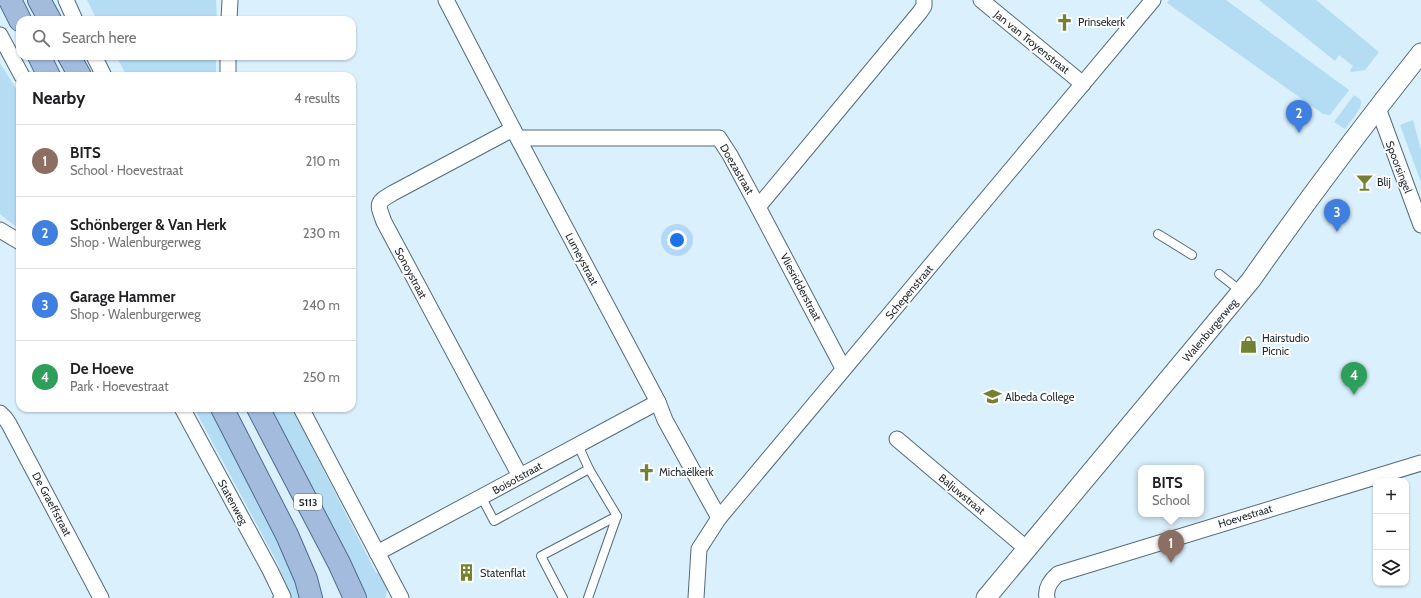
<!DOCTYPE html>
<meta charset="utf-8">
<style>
:root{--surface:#fff;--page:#f6f6f6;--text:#202124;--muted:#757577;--line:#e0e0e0;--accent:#2563eb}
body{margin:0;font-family:Cabin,sans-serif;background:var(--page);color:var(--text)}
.controls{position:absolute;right:12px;bottom:12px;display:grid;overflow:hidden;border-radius:8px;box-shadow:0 1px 3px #0004}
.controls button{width:36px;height:36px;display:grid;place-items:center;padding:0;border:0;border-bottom:1px solid var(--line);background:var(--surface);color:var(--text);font:20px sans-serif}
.you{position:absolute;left:677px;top:240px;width:14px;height:14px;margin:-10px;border:3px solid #fff;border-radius:50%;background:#1a73e8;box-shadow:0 0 0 6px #1a73e833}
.badge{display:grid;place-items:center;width:26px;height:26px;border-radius:50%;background:var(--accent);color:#fff;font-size:13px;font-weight:700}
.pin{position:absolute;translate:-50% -33px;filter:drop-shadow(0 1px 2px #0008)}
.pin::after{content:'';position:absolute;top:21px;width:14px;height:12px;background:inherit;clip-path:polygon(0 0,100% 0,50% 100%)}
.popup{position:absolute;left:1138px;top:465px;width:66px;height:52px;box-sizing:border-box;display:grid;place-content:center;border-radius:8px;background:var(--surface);filter:drop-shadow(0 1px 3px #0005);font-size:13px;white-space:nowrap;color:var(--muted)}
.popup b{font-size:15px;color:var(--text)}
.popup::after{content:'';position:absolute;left:50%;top:100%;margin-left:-8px;border:8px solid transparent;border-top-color:var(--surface)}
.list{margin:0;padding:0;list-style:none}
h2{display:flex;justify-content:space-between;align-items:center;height:52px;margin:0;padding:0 16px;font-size:17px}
h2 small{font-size:13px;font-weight:400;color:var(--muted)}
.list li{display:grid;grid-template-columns:26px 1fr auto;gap:12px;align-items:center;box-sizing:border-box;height:72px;padding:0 16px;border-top:1px solid var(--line)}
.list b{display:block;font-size:15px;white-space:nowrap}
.list p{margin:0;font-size:13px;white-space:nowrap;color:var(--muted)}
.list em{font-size:13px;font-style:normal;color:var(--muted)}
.icon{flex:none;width:22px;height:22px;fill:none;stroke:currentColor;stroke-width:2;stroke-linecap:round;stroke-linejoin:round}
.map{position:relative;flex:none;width:1421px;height:598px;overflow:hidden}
.search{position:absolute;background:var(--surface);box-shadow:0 1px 3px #0004;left:16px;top:16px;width:340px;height:44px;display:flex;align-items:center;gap:10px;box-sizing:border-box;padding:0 14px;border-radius:12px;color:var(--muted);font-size:15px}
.panel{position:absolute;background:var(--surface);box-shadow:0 1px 3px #0004;left:16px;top:72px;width:340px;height:340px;border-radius:12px}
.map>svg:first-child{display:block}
</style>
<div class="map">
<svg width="1421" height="598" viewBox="0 0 1421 598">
<rect width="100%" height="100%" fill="#daf0fd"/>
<g fill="#b4dcf3">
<polygon points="87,0 216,0 217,20 97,20"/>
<polygon points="1169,0 1226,0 1349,90 1330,115 1323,114 1167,3"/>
<polygon points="1259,0 1316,0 1379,52 1365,70 1351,72 1350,71 1353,66 1339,55 1335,61"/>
<polygon points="116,56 216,56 216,76 127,76"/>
<polygon points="0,63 20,95 20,230 0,214"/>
<path d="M1354 95C1356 97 1360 98 1361 101 1363 108 1349 123 1345 129L1334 122Z"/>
<polygon points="1413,120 1421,150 1421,182 1400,125"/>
<polygon points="194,408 214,408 271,513 303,598 289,598 278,564"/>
<path d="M263 408H292L376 573 383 571C387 580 389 588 385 598H361Z"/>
</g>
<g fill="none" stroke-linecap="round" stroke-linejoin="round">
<defs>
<g id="service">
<polyline points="1158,234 1192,255"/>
<polyline points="1219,274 1242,292"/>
<polyline points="578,445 589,469 617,516 588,598"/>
<polyline points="482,498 494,521 589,469"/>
<polyline points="563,598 541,556 617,516"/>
</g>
<g id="minor">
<polyline points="66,0 75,20"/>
<polyline points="446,0 513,129 658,402 665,420 719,518"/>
<polyline points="981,0 1083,84"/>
<polyline points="229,20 230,0"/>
<polyline points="0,35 22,76"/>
<polyline points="94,56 104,76"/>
<polyline points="228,76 228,56"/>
<polyline points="1378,108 1421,225"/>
<path d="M513 129 393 193C376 203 377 203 384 222L520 476"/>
<polyline points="519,138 719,138 730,155 758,207 843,368"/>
<polyline points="758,207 920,12 924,6 924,0"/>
<polyline points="0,230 20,242"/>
<polyline points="182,408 270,570 283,597 281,598"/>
<polyline points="301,408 401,598"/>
<polyline points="0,413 5,418 9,424 101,598"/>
<polyline points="897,439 1027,549"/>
<polyline points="377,553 658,402"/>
<polyline points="696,598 699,549 719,518 1153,0"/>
<path d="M1047 598C1045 588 1051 580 1058 574L1421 463"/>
</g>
<path id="tertiary" d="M986 598 1251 280C1305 203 1362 127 1421 53"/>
<g id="primary">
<polyline points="10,0 20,20"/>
<polyline points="39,0 50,20"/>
<polyline points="39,56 49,76"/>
<polyline points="69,56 80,76"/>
<polyline points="222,408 287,535 306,579 311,598"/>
<polyline points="258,408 339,563 355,598"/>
</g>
</defs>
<use href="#service" stroke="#526b79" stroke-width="10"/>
<use href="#minor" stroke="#526b79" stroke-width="17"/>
<use href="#tertiary" stroke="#526b79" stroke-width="21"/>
<use href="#primary" stroke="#4d6b91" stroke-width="24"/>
<use href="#service" stroke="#fff" stroke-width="8"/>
<use href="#minor" stroke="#fff" stroke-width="15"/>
<use href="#tertiary" stroke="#fff" stroke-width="19"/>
<use href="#primary" stroke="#a3bcdd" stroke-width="22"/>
</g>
<defs>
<symbol id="church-bare" viewBox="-9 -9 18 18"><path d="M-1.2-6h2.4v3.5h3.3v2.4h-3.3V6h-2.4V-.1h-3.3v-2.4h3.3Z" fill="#728230" stroke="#fff" stroke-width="2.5" paint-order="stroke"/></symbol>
<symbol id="bar-bare" viewBox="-9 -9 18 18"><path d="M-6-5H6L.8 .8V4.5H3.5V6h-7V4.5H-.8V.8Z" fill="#728230" stroke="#fff" stroke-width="2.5" paint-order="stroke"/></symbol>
<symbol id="shop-bare" viewBox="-9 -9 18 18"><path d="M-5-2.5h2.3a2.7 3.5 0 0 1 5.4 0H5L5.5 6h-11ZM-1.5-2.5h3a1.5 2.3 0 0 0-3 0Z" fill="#728230" stroke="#fff" stroke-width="2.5" paint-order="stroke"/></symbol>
<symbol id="university-bare" viewBox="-9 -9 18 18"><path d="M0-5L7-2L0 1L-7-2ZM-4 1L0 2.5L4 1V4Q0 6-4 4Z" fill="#728230" stroke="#fff" stroke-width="2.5" paint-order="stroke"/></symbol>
<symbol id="building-bare" viewBox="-9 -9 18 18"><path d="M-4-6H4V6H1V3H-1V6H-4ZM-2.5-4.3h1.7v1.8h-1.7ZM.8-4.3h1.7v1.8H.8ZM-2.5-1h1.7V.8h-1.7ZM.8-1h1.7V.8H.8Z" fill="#728230" stroke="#fff" stroke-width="2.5" paint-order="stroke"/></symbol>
</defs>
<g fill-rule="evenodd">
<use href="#church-bare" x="1052" y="10" width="25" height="25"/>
<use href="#bar-bare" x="1352" y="170" width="25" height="25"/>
<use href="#shop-bare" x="1236" y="332" width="25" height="25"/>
<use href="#university-bare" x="980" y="384" width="25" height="25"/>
<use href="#church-bare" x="634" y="460" width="25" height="25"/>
<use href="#building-bare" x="454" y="560" width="25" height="25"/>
</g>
<g text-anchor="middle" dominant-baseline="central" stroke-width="4" stroke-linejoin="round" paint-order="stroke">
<rect fill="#fff" stroke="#62686d" stroke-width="1" x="294" y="494" width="28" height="16" rx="3"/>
<g font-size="10" font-weight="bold" fill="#1e282e">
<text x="308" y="502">S113</text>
</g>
<g font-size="11" fill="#1e282e" stroke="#fff" text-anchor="start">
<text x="1078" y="22">Prinsekerk</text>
<text x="1377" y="182">Blij</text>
<text x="1262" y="338">Hairstudio<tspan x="1262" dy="13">Picnic</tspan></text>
<text x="1005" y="397">Albeda College</text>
<text x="659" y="472">Michaëlkerk</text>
<text x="480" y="573">Statenflat</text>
</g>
<g font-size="11" fill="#1e282e" stroke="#fff">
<text transform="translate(1032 42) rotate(39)">Jan van Troyenstraat</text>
<text transform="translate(1399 167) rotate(69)">Spoorsingel</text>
<text transform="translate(737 169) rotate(60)">Doezastraat</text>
<text transform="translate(582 259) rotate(62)">Lumeystraat</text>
<text transform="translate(411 273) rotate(62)">Sonoystraat</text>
<text transform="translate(801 287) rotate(62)">Vliesridderstraat</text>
<text transform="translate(909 292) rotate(-50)">Schepenstraat</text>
<text transform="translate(1210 330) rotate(-50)">Walenburgerweg</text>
<text transform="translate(517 478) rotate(-29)">Boisotstraat</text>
<text transform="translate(962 494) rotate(40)">Baljuwstraat</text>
<text transform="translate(233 502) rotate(61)">Statenweg</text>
<text transform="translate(52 504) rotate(62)">De Graeffstraat</text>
<text transform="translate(1245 516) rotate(-17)">Hoevestraat</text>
</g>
</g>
</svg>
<div class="controls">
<button>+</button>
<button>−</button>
<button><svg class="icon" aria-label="layers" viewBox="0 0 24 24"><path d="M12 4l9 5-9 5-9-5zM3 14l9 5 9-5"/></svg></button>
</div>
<div class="you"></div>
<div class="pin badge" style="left:1171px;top:563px;background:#8d6e63">1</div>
<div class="popup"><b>BITS</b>School</div>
<div class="pin badge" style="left:1299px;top:133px;background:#3f7fe0">2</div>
<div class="pin badge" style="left:1337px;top:232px;background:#3f7fe0">3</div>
<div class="pin badge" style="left:1354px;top:395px;background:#2e9e5b">4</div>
<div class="search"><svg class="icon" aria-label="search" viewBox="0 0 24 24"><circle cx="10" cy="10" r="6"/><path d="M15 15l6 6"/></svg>Search here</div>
<section class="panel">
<h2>Nearby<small>4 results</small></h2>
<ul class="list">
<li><span class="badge" style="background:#8d6e63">1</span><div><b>BITS</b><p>School · Hoevestraat</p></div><em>210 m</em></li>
<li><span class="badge" style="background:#3f7fe0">2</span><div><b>Schönberger &amp; Van Herk</b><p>Shop · Walenburgerweg</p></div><em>230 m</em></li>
<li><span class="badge" style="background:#3f7fe0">3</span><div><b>Garage Hammer</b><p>Shop · Walenburgerweg</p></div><em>240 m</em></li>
<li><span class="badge" style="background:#2e9e5b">4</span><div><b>De Hoeve</b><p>Park · Hoevestraat</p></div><em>250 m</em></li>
</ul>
</section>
</div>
